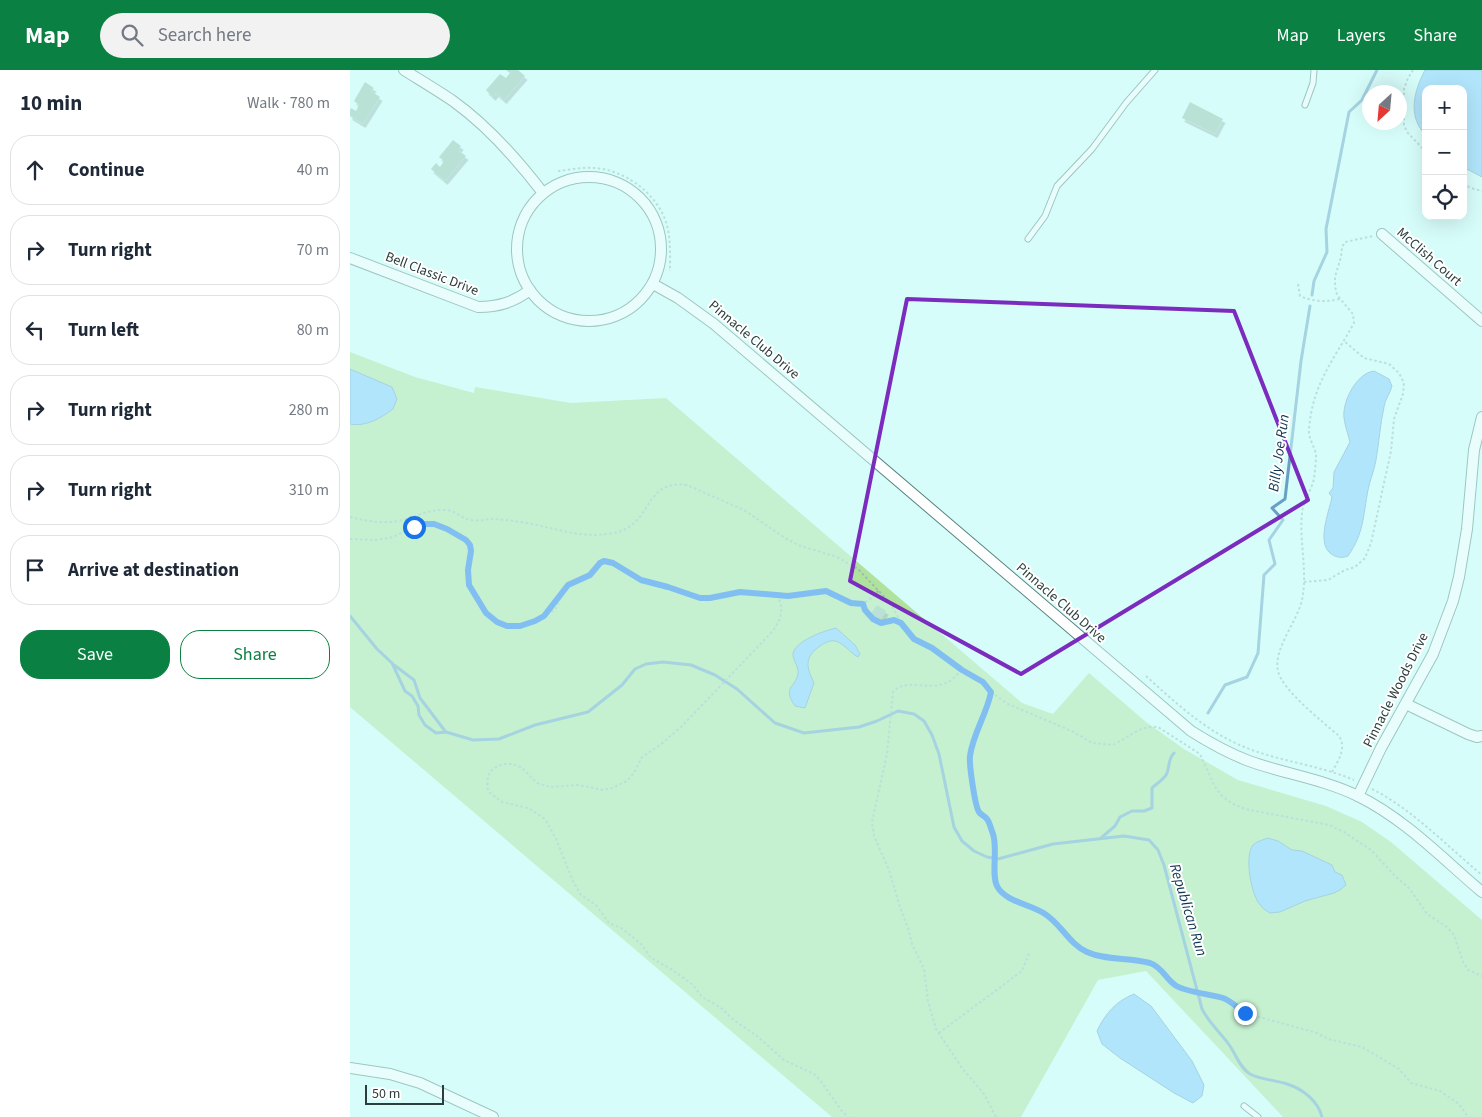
<!DOCTYPE html>
<meta charset="utf-8">
<style>
:root{--surface:#fff;--page:#f2f2f3;--text:#1f2937;--muted:#747a83;--line:#e0e1e3;--accent:#0b8043}
body{margin:0;font-family:"Source Sans 3",sans-serif;background:var(--page);color:var(--text)}
.controls{position:absolute;right:15px;top:15px;display:grid;overflow:hidden;border-radius:10px;box-shadow:0 5px 20px #0002}
.controls button{width:45px;height:45px;display:grid;place-items:center;padding:0;border:0;border-bottom:1px solid var(--line);background:var(--surface);color:var(--text);font:25px sans-serif}
.compass{position:absolute;left:1012px;top:15px;width:45px;height:45px;border-radius:50%;background:var(--surface);box-shadow:0 5px 20px #0002;rotate:206deg}
.scale{position:absolute;left:15px;bottom:12px;width:79px;box-sizing:border-box;padding-left:5px;border:2px solid #2b3e3d;border-top:0;font-size:14px;line-height:18px;white-space:nowrap;color:#2b3e3d;-webkit-text-stroke:4px #fff;paint-order:stroke}
.stop{position:absolute;width:15px;height:15px;margin:-11px;border:4px solid #1a73e8;border-radius:50%;background:#fff}
.stop.end{background:#1a73e8;border-color:#fff;box-shadow:0 1px 5px #0008}
.list{margin:0;padding:0;list-style:none}
h2{display:flex;justify-content:space-between;align-items:center;height:65px;margin:0;padding:0 20px;font-size:21px}
h2 small{font-size:16px;font-weight:400;color:var(--muted)}
.list li{display:grid;grid-template-columns:32px 1fr auto;gap:15px;align-items:center;box-sizing:border-box;height:70px;margin:0 10px 10px;padding:0 10px;border:1px solid var(--line);border-radius:20px}
.list b{display:block;font-size:19px;white-space:nowrap}
.list em{font-size:16px;font-style:normal;color:var(--muted)}
.actions{display:flex;gap:10px;padding:15px 20px}
.actions a{flex:1;padding:11px 0;border:1px solid var(--accent);border-radius:20px;text-align:center;font-size:18px;color:var(--accent)}
.actions .main{background:var(--accent);color:#fff}
.icon{flex:none;width:28px;height:28px;fill:none;stroke:currentColor;stroke-width:2;stroke-linecap:round;stroke-linejoin:round}
.map{position:relative;flex:none;width:1132px;height:1047px;overflow:hidden}
header{display:flex;align-items:center;gap:30px;box-sizing:border-box;height:70px;padding:0 25px;background:var(--accent);color:#fff}
header strong{font-size:24px}
nav{display:flex;gap:28px;margin-inline-start:auto;font-size:18px}
.search{width:350px;height:45px;background:var(--page);display:flex;align-items:center;gap:12px;box-sizing:border-box;padding:0 18px;border-radius:28px;color:var(--muted);font-size:19px}
main{display:flex}
aside{flex:1;background:var(--surface)}
.map>svg:first-child{display:block}
</style>
<header>
<strong>Map</strong>
<div class="search"><svg class="icon" aria-label="search" viewBox="0 0 24 24"><circle cx="10" cy="10" r="6"/><path d="M15 15l6 6"/></svg>Search here</div>
<nav><a>Map</a><a>Layers</a><a>Share</a></nav>
</header>
<main>
<aside>
<h2>10 min<small>Walk · 780 m</small></h2>
<ul class="list">
<li><svg class="icon" aria-label="ahead" viewBox="0 0 24 24"><path d="M12 20V5M6 11l6-6 6 6"/></svg><div><b>Continue</b></div><em>40 m</em></li>
<li><svg class="icon" aria-label="right" viewBox="0 0 24 24"><path d="M7 20v-9h11M14 6l5 5-5 5"/></svg><div><b>Turn right</b></div><em>70 m</em></li>
<li><svg class="icon" aria-label="left" viewBox="0 0 24 24"><path d="M17 20v-9H6M10 6l-5 5 5 5"/></svg><div><b>Turn left</b></div><em>80 m</em></li>
<li><svg class="icon" aria-label="right" viewBox="0 0 24 24"><path d="M7 20v-9h11M14 6l5 5-5 5"/></svg><div><b>Turn right</b></div><em>280 m</em></li>
<li><svg class="icon" aria-label="right" viewBox="0 0 24 24"><path d="M7 20v-9h11M14 6l5 5-5 5"/></svg><div><b>Turn right</b></div><em>310 m</em></li>
<li><svg class="icon" aria-label="arrive" viewBox="0 0 24 24"><path d="M6 21V4h12l-3 4 3 4H6"/></svg><div><b>Arrive at destination</b></div></li>
</ul>
<div class="actions"><a class="main">Save</a><a>Share</a></div>
</aside>
<div class="map">
<svg width="1132" height="1047" viewBox="0 0 1132 1047">
<defs>
<filter id="shadow"><feDropShadow dx="2.5" dy="4" stdDeviation="0" flood-color="#0004"/></filter>
</defs>
<rect width="100%" height="100%" fill="#d7fdfa"/>
<polygon fill="#afe29d" points="0,282 65,307 124,323 125,317 221,333 316,328 672,633 703,644 739,603 796,652 834,679 888,710 976,736 1012,752 1041,772 1132,850 1132,1047 933,1047 796,901 748,910 671,1047 482,1047 0,637"/>
<g fill="#84c8fd" stroke="#699fc3">
<path d="M1075 0H1132V107L1113 97V19H1076V65C1057 47 1064 21 1075 0Z"/>
<path d="M0 299 42 317 47 329 43 339C31 348 16 357 0 354Z"/>
<path d="M1024 301 1039 309 1042 316C1040 324 1035 329 1034 337 1030 355 1029 373 1026 390 1024 401 1020 410 1018 420 1013 446 1014 463 998 486 993 488 988 488 983 485 965 476 979 442 982 427L979 423 983 418 984 402 1000 372C998 364 995 356 994 348 992 331 1007 303 1024 301Z"/>
<path d="M486 558 505 575 510 584 508 587C500 583 494 573 485 571 479 570 475 573 470 576 453 588 457 598 464 613L455 638 445 636C432 617 445 618 448 604 449 597 444 592 443 586 441 572 476 560 486 558Z"/>
<path d="M918 768 928 771 942 780 952 781 982 795 985 802 992 805 996 815 990 820 984 823 955 831 930 842 920 843C917 841 913 839 911 836 901 826 894 786 903 775 907 771 913 770 918 768Z"/>
<path d="M784 924 801 936 842 991 854 1015 852 1026 843 1033 824 1023 770 988 752 974 747 961C755 944 766 931 784 924Z"/>
</g>
<g fill="none" stroke-linecap="round" stroke-linejoin="round">
<g stroke="#699fc3" stroke-width="3">
<polyline points="962,225 964,211 977,182 976,159 999,42 1012,30 1027,0"/>
<path d="M0 546 27 579 42 593 55 621 62 626 68 636 69 645 75 655 86 663 96 662 123 670 149 669 185 655 238 642 272 615 285 599 296 594 313 592 341 595 365 605 387 619 425 653 454 663 509 657 527 651 548 641 564 644 574 651 582 665 589 684 604 757 612 771 624 781 637 787 648 789 703 774 774 766 799 770 808 780 814 795 852 939C859 953 871 963 880 976 886 985 890 998 900 1004 911 1010 926 1010 937 1014 953 1019 968 1031 972 1047"/>
<polyline points="44,595 64,610 70,628 95,661"/>
<polyline points="858,643 875,615 897,607 908,583 914,505 925,494 919,470 933,450 922,438 935,429 951,291 960,236"/>
<path d="M751 768 765 756 770 747 782 741H794L802 738V718C807 713 815 709 817 703 820 695 818 689 824 683"/>
</g>
</g>
<g fill="#98bfac" filter="url(#shadow)">
<polygon points="156,0 168,0 175,6 154,30 146,23 143,27 136,20 150,4 156,8 160,3"/>
<polygon points="15,12 24,18 21,21 30,27 13,54 0,46 0,40 1,38 6,41 9,35 4,31"/>
<polygon points="840,32 873,49 865,64 832,48"/>
<polygon points="103,70 111,76 108,80 116,86 95,111 81,99 86,93 90,97 94,91 89,87"/>
<polygon points="527,535 536,541 530,551 520,545"/>
</g>
<g fill="none" stroke-linecap="round" stroke-linejoin="round">
<defs>
<g id="lane">
<polyline points="955,35 963,13 964,0"/>
<polyline points="678,169 695,146 707,116 742,79 776,33 805,0"/>
<polyline points="894,1036 908,1047"/>
</g>
<g id="street">
<path d="M54 0C70 10 87 20 103 31 138 56 167 89 193 123"/>
<circle cx="239" cy="179" r="72"/>
<polyline points="1032,164 1132,251"/>
<path d="M0 188 128 237C149 237 164 232 180 220"/>
<path d="M303 214 328 228 364 254 841 661C860 673 878 683 899 691 935 704 973 709 1008 726 1055 749 1093 789 1132 822"/>
<polyline points="1056,634 1118,664 1127,667 1132,666"/>
<polyline points="1008,726 1031,678 1083,584 1103,531 1109,507 1117,459 1124,380 1132,347"/>
<polyline points="0,998 40,1004 70,1013 143,1047"/>
</g>
</defs>
<use href="#lane" stroke="#568480" stroke-width="7"/>
<use href="#street" stroke="#568480" stroke-width="12"/>
<g stroke="#9bbab8" stroke-width="2" stroke-dasharray="2.5 2.5" stroke-linecap="butt">
<polyline points="1063,0 1058,8 1054,19 1054,55 1057,62 1076,82"/>
<path d="M208 101C219 100 231 97 243 98 273 99 306 122 316 152 321 167 320 186 320 201"/>
<polyline points="1113,114 1121,118 1132,121"/>
<path d="M948 214 950 226C964 232 976 232 990 229"/>
<path d="M0 447C17 451 32 454 49 451 65 447 79 439 96 440 105 440 112 449 121 450 127 451 133 450 139 449 149 449 160 450 170 452 203 456 228 470 263 463 304 456 292 409 337 415L394 440 435 468 448 475 487 487 508 499 541 534 555 560 564 569 582 578 612 600 633 612 641 621 639 634 625 666 620 687 621 705 626 724V733L630 743 637 748 644 767 646 814 653 825 696 844 724 873 735 882 762 889H782L801 894 809 898 826 916 875 929 895 943 967 963 978 969 1012 977 1049 999 1061 1013 1090 1021 1109 1034 1118 1047"/>
<polyline points="0,469 25,470 40,468 65,457 79,453 97,459 116,470 120,475 121,481 118,500 119,515 131,537 147,552 163,557 170,556 185,551 205,540 218,515 240,505 250,493 254,491 263,493 291,510 355,529 390,522 445,526 476,521 501,533 511,534 519,530 529,520"/>
<polyline points="954,512 978,510 995,500 1005,497 1015,488 1021,473 1041,381 1044,349 1053,324 1054,313 1049,303 1039,294 1014,288 994,271"/>
<path d="M427 525C435 539 431 551 421 563L332 656 310 675 292 687 284 703 277 711 262 718 253 720 228 715 200 717 187 713 171 697 162 694H153L146 697 141 701 138 706 137 717 139 722 152 732 178 738 195 749 206 769 223 811 231 825 246 835 259 853 273 859 292 875 301 888 321 899 343 915 352 927 370 937 385 951 407 966 434 990 464 1004 470 1010 491 1040 498 1047"/>
<path d="M513 534C522 560 532 547 551 553"/>
<polyline points="195,544 212,522"/>
<path d="M612 600C606 606 601 612 593 614 577 620 555 608 543 622L537 684 522 752 524 766 539 800 550 837 559 861 562 874 574 899 578 931 586 959 612 998 634 1024 646 1047"/>
<path d="M796 606C828 635 860 665 902 680 935 692 971 696 1004 710"/>
<polyline points="641,622 658,634 724,662 742,673 763,675 789,660 798,657 808,657 850,684 864,715 871,725 881,733 895,739 979,755 994,762 1021,780 1045,806 1059,818 1077,844 1097,857 1104,865 1113,892 1118,900 1132,906"/>
<path d="M982 702C988 691 997 678 989 666 973 652 932 620 928 601 923 579 947 552 952 530 958 501 949 473 952 443 953 431 962 420 964 408 965 401 966 392 966 385 965 377 958 368 959 360 962 315 983 291 1004 253L1003 244 987 225 985 216V207L991 187 992 177 995 172 1023 166"/>
<path d="M1022 719C1062 739 1098 777 1132 805"/>
<polyline points="589,963 672,901 680,881"/>
</g>
<use href="#lane" stroke="#fff" stroke-width="5"/>
<use href="#street" stroke="#fff" stroke-width="10"/>
</g>
<g fill="none" stroke-linecap="round" stroke-linejoin="round">
<path stroke="#1a73e8" stroke-width="6" d="M64 457 73 454H84L97 459 116 470 120 475 121 481 118 500 119 515 136 543 147 552 157 556H170L185 551 194 546 218 515 240 505 250 493 254 491 263 493 291 510 318 517 350 528H360L390 522 438 526 476 521 501 533 513 534 515 540 523 549 531 553 544 550 551 553 564 569 582 578 612 600 633 612 641 622C637 644 623 663 620 686 619 695 625 736 629 742 631 745 635 746 637 749 640 753 641 759 643 764 648 779 641 804 647 816 655 832 681 834 695 844 711 854 719 874 737 882 757 891 779 887 800 893 812 897 816 909 825 915 834 922 861 924 873 928 881 931 888 938 895 943"/>
</g>
<path d="M0 0H1132V1047H0ZM557 229 884 241 958 430 671 604 500 511Z" fill="#d7fdfa" fill-opacity=".55" fill-rule="evenodd"/>
<path fill="none" stroke="#7b2cbf" stroke-width="4" stroke-linejoin="round" d="M557 229 884 241 958 430 671 604 500 511Z"/>
<g text-anchor="middle" dominant-baseline="central" stroke-width="4" stroke-linejoin="round" paint-order="stroke">
<g font-size="14" fill="#2b3e3d" stroke="#fff">
<text transform="translate(1079 187) rotate(41)">McClish Court</text>
<text transform="translate(82 204) rotate(21)">Bell Classic Drive</text>
<text transform="translate(404 270) rotate(40)">Pinnacle Club Drive</text>
<text transform="translate(711 533) rotate(41)">Pinnacle Club Drive</text>
<text transform="translate(1046 620) rotate(-63)">Pinnacle Woods Drive</text>
</g>
<g font-size="15" font-style="italic" fill="#103550" stroke="#fff">
<text transform="translate(929 383) rotate(-82)">Billy Joe Run</text>
<text transform="translate(838 840) rotate(73)">Republican Run</text>
</g>
</g>
</svg>
<div class="controls">
<button>+</button>
<button>−</button>
<button><svg class="icon" aria-label="locate" viewBox="0 0 24 24"><circle cx="12" cy="12" r="6"/><path d="M12 2v4M12 18v4M2 12h4M18 12h4"/></svg></button>
</div>
<svg class="compass" viewBox="-18 -18 36 36"><path d="M0-13l5 13h-10z" fill="#e53935"/><path d="M0 13l5-13h-10z" fill="#747a83"/></svg>
<div class="scale">50 m</div>
<div class="stop" style="left:64px;top:457px"></div>
<div class="stop end" style="left:895px;top:943px"></div>
</div>
</main>
